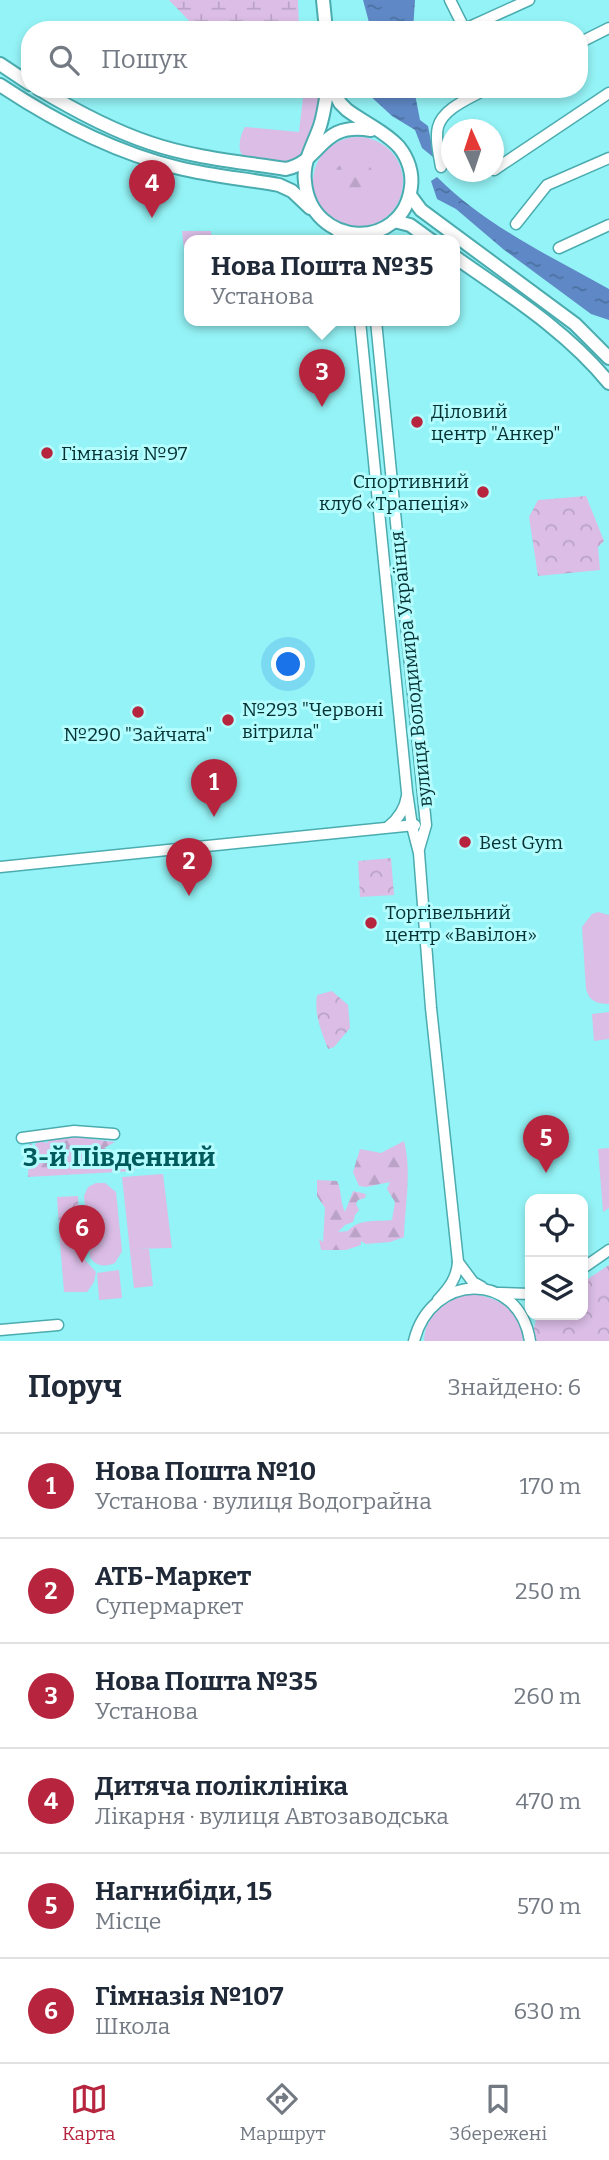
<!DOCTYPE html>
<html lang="uk">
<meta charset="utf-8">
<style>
:root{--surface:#fff;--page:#f6f6f7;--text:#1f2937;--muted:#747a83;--line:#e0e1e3;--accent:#b6243e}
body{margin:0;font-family:Bitter,serif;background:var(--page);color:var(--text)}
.controls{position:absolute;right:21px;bottom:21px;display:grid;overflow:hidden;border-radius:14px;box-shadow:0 4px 10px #0003}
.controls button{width:63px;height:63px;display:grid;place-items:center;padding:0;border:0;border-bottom:2px solid var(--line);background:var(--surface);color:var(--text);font:35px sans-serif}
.compass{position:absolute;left:441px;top:119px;width:63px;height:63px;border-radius:50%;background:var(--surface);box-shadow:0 4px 10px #0003;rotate:357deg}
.you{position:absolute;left:289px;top:665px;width:24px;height:24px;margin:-18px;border:5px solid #fff;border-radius:50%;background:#1a73e8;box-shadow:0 0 0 10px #1a73e833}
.badge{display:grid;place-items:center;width:46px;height:46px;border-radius:50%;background:var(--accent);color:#fff;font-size:23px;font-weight:700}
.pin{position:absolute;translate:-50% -58px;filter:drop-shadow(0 2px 4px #0008)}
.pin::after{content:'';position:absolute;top:37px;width:24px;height:21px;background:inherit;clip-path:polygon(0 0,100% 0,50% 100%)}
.popup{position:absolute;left:184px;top:235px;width:276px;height:91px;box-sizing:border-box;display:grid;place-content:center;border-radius:14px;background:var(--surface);filter:drop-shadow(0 2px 5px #0005);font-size:23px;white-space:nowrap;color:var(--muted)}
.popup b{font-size:26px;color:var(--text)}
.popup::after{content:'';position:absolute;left:50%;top:100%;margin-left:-14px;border:14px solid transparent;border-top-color:var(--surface)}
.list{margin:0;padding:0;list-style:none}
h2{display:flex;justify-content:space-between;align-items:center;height:91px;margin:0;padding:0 28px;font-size:30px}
h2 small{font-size:23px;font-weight:400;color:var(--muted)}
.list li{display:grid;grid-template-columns:46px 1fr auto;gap:21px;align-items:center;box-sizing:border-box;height:105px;padding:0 28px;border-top:2px solid var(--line)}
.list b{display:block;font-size:26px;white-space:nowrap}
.list p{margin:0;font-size:23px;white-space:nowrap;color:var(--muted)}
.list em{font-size:23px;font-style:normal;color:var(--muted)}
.icon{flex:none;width:38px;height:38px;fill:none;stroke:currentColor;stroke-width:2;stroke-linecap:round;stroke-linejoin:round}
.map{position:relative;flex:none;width:609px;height:1341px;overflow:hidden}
.search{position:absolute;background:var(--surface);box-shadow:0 4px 10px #0003;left:21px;right:21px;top:21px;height:77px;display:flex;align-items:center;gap:18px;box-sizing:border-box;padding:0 24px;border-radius:28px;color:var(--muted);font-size:26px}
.sheet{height:721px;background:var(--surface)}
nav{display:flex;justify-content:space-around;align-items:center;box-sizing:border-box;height:98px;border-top:2px solid var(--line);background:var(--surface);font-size:19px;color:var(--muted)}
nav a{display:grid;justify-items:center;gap:4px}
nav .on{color:var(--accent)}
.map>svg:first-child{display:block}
</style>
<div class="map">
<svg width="609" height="1341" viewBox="0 0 609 1341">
<defs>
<pattern id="forest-firs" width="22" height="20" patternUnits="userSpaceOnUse" patternTransform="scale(1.75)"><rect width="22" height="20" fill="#dbbde6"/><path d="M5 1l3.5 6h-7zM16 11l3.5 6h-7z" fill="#baa3c6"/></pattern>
<pattern id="wetland-marsh" width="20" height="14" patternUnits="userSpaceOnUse" patternTransform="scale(1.75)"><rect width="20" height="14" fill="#dbbde6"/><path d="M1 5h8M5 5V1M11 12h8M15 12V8" fill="none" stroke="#baa3c6"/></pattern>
<pattern id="park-crowns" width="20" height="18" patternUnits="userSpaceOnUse" patternTransform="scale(1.75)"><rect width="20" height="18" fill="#dbbde6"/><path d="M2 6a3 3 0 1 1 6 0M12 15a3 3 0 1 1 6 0" fill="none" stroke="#baa3c6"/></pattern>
<pattern id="water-ripples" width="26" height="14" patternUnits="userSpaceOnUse" patternTransform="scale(1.75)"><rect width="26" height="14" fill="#5f89c6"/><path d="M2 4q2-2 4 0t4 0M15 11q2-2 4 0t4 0" fill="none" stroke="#4c71a1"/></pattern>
</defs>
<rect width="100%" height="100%" fill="#94f3f6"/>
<g fill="#dbbde6">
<path d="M304 89H320L316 116 301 157 284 164 247 160C236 153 239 137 245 127L299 132Z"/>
<circle cx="358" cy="182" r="45"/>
<path d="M598 912 609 915V1004C597 1004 589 1001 586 989L582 927 592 914Z"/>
<polygon points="609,1012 609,1039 594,1041 592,1014"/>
<polygon points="609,1148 609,1208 603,1212 598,1149"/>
<polygon points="163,1174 172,1248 135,1249 149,1249 153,1286 134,1288 122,1177"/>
<path d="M96 1183H105L116 1192 122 1251 115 1263C106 1267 96 1267 90 1257L84 1196 88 1187Z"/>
<polygon points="82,1242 85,1260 96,1272 94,1282 87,1292 64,1292 60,1243"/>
<polygon points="119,1270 122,1298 99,1300 97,1273"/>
<path d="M468 1294C496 1295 522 1310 523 1341H424C425 1315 444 1301 468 1294Z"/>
</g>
<g fill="url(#forest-firs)">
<circle cx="354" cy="179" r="20"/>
<polygon points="69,1136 115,1142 104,1148 140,1160 134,1171 28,1177 30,1142 37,1152 35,1144 39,1141 47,1143 49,1140"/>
<path d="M404 1141C412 1171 405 1206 404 1237L390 1242 366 1244 361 1241V1245L346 1250H321L319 1239 323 1242 325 1208 317 1196V1180L337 1181C342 1191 340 1202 345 1212L353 1191 366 1194 365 1198 358 1200 356 1204 359 1210 355 1215 353 1222 345 1225 338 1232 348 1231C359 1218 378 1222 392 1220L395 1202 387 1189 390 1182 366 1187 359 1186 353 1172 360 1149 381 1153Z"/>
</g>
<polygon fill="url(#wetland-marsh)" points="169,0 298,0 299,30 198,30"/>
<g fill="url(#park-crowns)">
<polygon points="182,231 211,231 212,241 189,241 189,249 184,250"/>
<polygon points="586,496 604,541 598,547 600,570 538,576 529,517 538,500"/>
<polygon points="391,858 394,895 360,897 358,861"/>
<path d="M332 991 348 1005 350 1028 334 1047 328 1049C321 1030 314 1015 317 995Z"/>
<polygon points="78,1196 81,1241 60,1243 57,1197"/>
<polygon points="609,1265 609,1341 535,1341 533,1332 537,1315 583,1315 583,1282"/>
</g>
<g fill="url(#water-ripples)">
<polygon points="363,0 415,0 413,30 371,30"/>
<polygon points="366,89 414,89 420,120 428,126 433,151 433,157 422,148 415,130 392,116 367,93"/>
<path d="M437 177C486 226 550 256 609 289V320L591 314 503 249 456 209 437 199 431 181Z"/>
</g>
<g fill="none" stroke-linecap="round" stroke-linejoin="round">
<defs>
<g id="minor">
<polyline points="450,0 465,30"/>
<polyline points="465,29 529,0"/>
<polyline points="579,43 609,28"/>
<polyline points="442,163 452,137"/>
<path d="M441 167C439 155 435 139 438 127 443 108 471 98 486 89"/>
<polyline points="494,170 609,93"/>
<polyline points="516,224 547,185 609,158"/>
<polyline points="335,229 347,241"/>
<polyline points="559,248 609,225"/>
<path d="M360 321 407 792 412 826 419 853 431 1008 458 1262C457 1278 449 1288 438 1300"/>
<polyline points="376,321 426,825 419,849"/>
<path d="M388 827C398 819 405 809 407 796"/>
<polyline points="0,867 415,825"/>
<polyline points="22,1138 74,1131 114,1134"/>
<polyline points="458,1262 473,1282 482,1287"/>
<polyline points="583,1268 609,1250"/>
<polyline points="499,1293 530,1294"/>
<polyline points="0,1330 58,1325"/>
<path d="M414 1341C431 1272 519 1270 530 1341"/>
</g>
<g id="major">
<polyline points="323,0 326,30"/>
<polyline points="0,64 30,84"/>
<path d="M0 85C54 121 116 153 179 168 211 176 246 179 279 185L292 191 310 208"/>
<path d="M39 89C74 110 111 130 150 143 194 158 241 162 286 169 323 161 319 121 371 130"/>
<path d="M328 89C325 101 324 114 320 126 314 144 302 162 305 182 311 248 403 252 411 187 413 173 408 158 399 147 386 132 363 122 347 110L340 103 333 89"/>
<polyline points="410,195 421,210 575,324 609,358"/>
<polyline points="394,221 410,225 432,241"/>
<path d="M455 257C509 295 567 331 609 383"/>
</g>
</defs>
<use href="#minor" stroke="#4bacaf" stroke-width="13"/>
<use href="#major" stroke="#4bacaf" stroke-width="16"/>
<use href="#minor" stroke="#fff" stroke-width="10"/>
<use href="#major" stroke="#fff" stroke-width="12"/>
</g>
<g fill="#b6243e" stroke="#b3fdff" stroke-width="2.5">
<circle cx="417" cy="422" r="7"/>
<circle cx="47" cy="453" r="7"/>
<circle cx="483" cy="492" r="7"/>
<circle cx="138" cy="712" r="7"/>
<circle cx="228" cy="720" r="7"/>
<circle cx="465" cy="842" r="7"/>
<circle cx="371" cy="923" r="7"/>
</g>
<g text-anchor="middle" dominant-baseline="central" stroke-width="6" stroke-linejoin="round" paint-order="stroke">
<g font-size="19" fill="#053132" stroke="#b3fdff" text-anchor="start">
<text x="431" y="411">Діловий<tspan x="431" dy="22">центр "Анкер"</tspan></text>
<text x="61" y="453">Гімназія №97</text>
<text x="469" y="481" text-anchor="end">Спортивний<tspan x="469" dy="22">клуб «Трапеція»</tspan></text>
<text x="242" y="709">№293 "Червоні<tspan x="242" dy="22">вітрила"</tspan></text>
<text x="138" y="734" text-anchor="middle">№290 "Зайчата"</text>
<text x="479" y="842">Best Gym</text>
<text x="385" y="912">Торгівельний<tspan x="385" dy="22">центр «Вавілон»</tspan></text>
</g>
<g font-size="19" fill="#053132" stroke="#b3fdff">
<text transform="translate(411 669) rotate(-96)">вулиця Володимира Українця</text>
</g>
<g font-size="26" font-weight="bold" fill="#005a5c" stroke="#b3fdff">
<text x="119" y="1157">3-й Південний</text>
</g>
</g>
</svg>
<div class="controls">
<button><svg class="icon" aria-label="locate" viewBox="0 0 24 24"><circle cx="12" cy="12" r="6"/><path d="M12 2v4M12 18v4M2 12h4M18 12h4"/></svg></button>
<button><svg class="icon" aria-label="layers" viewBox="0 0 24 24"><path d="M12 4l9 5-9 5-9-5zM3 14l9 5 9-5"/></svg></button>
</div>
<svg class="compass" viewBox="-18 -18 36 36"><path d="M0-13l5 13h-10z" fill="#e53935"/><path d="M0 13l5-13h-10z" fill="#747a83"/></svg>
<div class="you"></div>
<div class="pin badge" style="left:214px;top:817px">1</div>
<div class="pin badge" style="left:189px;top:896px">2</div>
<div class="pin badge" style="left:322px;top:407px">3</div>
<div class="popup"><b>Нова Пошта №35</b>Установа</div>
<div class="pin badge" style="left:152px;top:218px">4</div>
<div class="pin badge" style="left:546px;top:1173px">5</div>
<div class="pin badge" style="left:82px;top:1263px">6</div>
<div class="search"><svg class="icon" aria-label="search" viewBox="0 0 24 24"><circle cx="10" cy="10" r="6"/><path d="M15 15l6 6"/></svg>Пошук</div>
</div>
<section class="sheet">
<h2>Поруч<small>Знайдено: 6</small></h2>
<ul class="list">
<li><span class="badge">1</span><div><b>Нова Пошта №10</b><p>Установа · вулиця Водограйна</p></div><em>170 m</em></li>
<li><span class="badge">2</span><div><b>АТБ-Маркет</b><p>Супермаркет</p></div><em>250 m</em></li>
<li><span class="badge">3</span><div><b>Нова Пошта №35</b><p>Установа</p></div><em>260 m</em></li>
<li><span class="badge">4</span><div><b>Дитяча поліклініка</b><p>Лікарня · вулиця Автозаводська</p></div><em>470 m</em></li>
<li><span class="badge">5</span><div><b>Нагнибіди, 15</b><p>Місце</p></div><em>570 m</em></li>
<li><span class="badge">6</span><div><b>Гімназія №107</b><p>Школа</p></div><em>630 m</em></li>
</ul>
</section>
<nav>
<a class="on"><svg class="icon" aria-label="map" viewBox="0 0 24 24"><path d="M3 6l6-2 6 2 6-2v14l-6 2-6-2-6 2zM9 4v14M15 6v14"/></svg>Карта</a>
<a><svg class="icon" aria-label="directions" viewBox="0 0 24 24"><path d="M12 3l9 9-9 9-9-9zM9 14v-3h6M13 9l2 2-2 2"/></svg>Маршрут</a>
<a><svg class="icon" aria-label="saved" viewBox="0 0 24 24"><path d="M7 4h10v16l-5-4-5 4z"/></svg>Збережені</a>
</nav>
